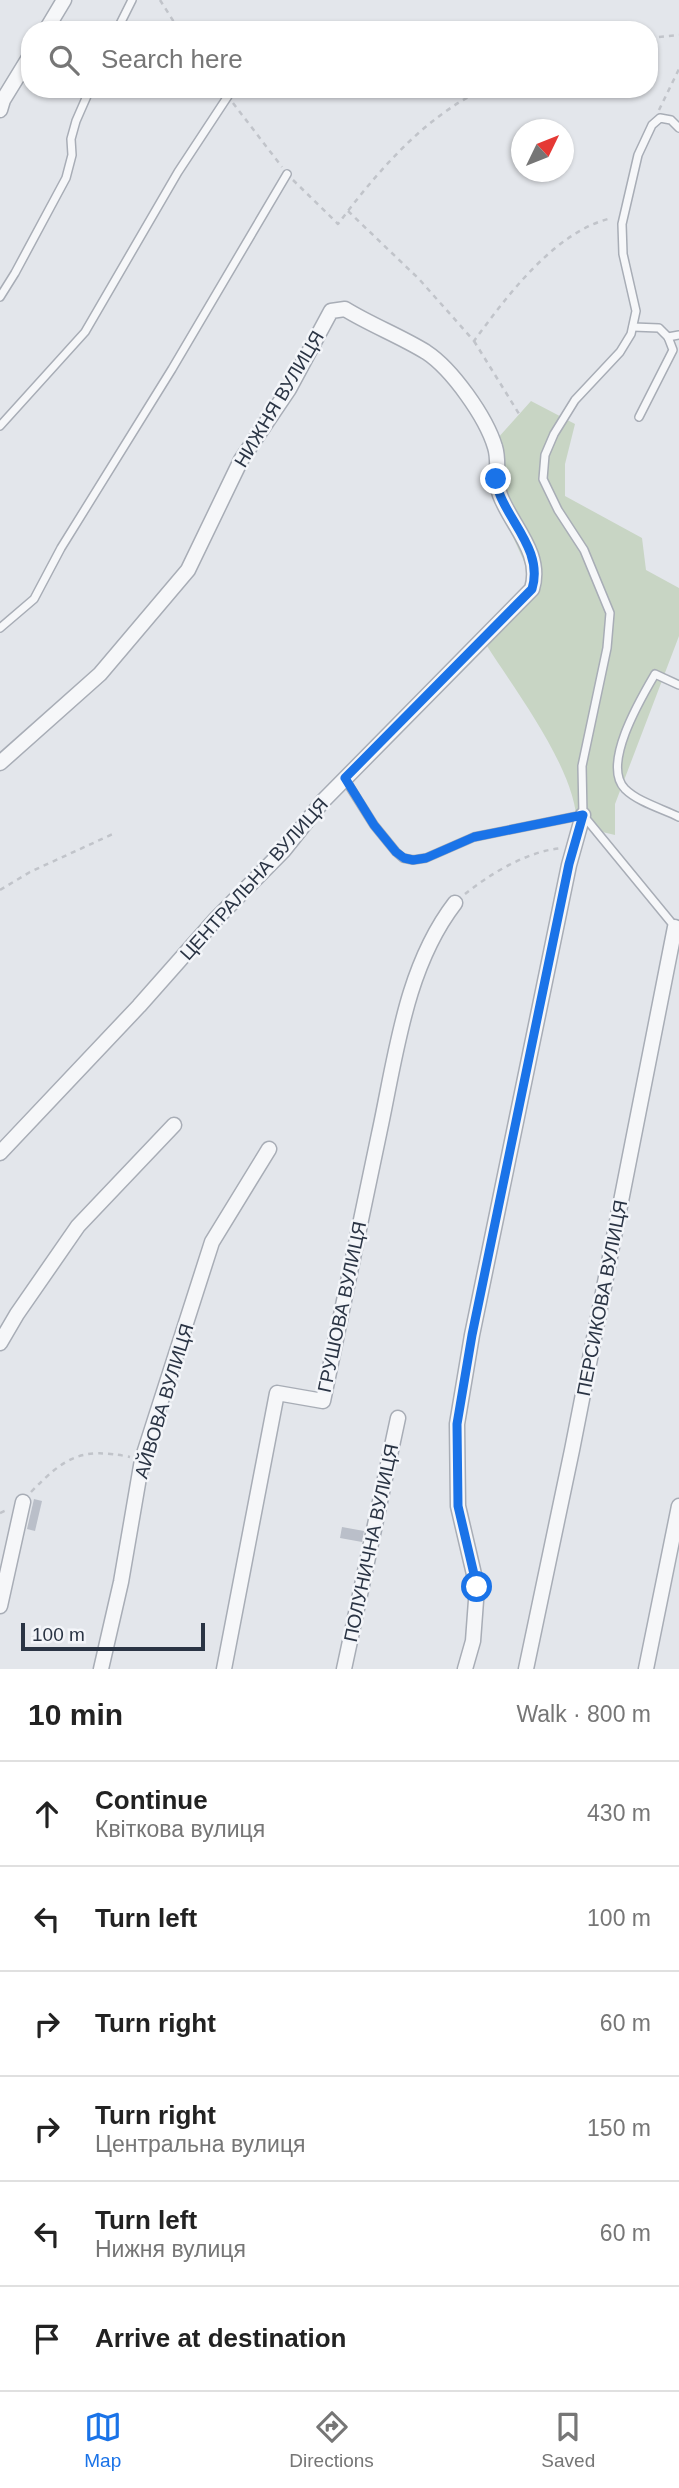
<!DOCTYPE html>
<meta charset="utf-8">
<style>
:root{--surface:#fff;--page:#f2f2f2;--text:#222;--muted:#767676;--line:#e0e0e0;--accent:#1a73e8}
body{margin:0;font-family:Helvetica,sans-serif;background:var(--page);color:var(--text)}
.compass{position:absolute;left:511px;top:119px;width:63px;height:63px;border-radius:50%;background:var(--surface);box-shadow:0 2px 5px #0004;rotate:47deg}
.scale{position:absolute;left:21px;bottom:18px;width:184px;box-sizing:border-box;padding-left:7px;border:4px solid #2a3444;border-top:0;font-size:19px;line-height:24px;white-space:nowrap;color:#2a3444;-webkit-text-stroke:5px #f3f5f9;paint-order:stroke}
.stop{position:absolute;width:21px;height:21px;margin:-16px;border:5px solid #1a73e8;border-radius:50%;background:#fff}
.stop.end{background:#1a73e8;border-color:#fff;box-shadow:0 2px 7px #0008}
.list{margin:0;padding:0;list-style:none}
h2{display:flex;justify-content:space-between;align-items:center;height:91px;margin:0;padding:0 28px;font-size:30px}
h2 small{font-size:23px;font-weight:400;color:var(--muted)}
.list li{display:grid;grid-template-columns:46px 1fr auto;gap:21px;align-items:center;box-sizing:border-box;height:105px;padding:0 28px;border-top:2px solid var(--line)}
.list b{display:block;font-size:26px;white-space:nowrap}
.list p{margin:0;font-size:23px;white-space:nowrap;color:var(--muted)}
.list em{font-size:23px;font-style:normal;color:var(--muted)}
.icon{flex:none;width:38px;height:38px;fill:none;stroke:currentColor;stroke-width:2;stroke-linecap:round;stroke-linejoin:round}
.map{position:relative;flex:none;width:679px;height:1669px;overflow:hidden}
.search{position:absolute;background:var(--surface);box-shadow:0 2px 5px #0004;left:21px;right:21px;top:21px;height:77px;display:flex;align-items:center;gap:18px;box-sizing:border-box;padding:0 24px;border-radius:28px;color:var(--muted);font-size:26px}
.sheet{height:721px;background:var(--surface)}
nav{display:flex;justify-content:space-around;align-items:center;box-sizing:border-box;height:98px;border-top:2px solid var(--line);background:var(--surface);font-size:19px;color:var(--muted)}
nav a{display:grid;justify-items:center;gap:4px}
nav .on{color:var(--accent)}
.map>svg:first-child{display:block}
</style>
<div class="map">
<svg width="679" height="1669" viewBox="0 0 679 1669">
<rect width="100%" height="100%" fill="#e3e6eb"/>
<path fill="#c8d5c4" d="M531 401 575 424 565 464V496L642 538 646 570 679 588V636L615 804V835L577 826C577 771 517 693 487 646L530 598 527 568 494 495 488 449Z"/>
<g fill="#babfc9">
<polygon points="34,1499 42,1501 35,1531 27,1529"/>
<polygon points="342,1527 364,1531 362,1542 340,1538"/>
</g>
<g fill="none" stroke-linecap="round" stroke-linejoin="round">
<defs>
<g id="service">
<polyline points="117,30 132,0"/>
<polyline points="0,297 15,273 66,178 72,155 71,139 76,121 90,89"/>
<polyline points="633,327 659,328 668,337 673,350 639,417"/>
<polyline points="668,337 679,335"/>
<polyline points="0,426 85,332 178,172 228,96"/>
<polyline points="0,628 34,599 61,548 172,369 287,174"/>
<path d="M679 685 655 674C641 698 601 765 625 789 638 802 663 809 679 817"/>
<polyline points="345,779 374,825 396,852 403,858 413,860 426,858 474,837 583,815"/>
<polyline points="675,927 583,815 582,766 607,648 610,613 584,550 558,510 543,479 545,455 554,434 575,400 620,352 631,334 636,311 623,254 622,224 638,155 652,125 660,118 671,120 679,128"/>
</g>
<g id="minor">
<polyline points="46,30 64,0"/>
<polyline points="0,110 3,100 30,56"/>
<path d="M0 763 100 674 188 570 241 460 289 389 331 311 345 309C371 325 400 336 426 352 452 369 486 417 495 447 500 462 494 479 500 495 511 525 543 553 532 589L323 801 284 850 216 919 139 1006 0 1153"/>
<polyline points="0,1343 17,1314 78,1226 174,1125"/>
<polyline points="0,1606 23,1502"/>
<polyline points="101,1669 121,1582 142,1460 212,1242 269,1149"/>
<path d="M224 1669 277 1393 323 1401C341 1312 360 1223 379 1134 396 1056 405 968 455 903"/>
<polyline points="344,1669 398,1418"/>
<polyline points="465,1669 473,1641 477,1587 458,1506 457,1424 472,1335 569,865 583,815"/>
<polyline points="526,1669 572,1450 675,927"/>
<polyline points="646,1669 679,1506"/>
</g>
</defs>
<use href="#service" stroke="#a8adb6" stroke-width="10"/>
<use href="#minor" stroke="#a8adb6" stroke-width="17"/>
<g stroke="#c1c4ca" stroke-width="2.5" stroke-dasharray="5 5" stroke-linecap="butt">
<polyline points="160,0 179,30"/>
<polyline points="649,38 679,35"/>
<polyline points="233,103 282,167"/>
<polyline points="659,110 679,69"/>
<path d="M293 180 338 224C377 172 425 116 484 89"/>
<path d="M348 211 419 279 474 341C507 296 555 231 612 218"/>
<polyline points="474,341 521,417"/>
<polyline points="0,890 30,872 115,833"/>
<path d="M465 894C491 873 528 851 562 848"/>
<path d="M31 1492C65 1457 81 1447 130 1457"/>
<polyline points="0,1513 9,1509"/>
</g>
<use href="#service" stroke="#f6f7f9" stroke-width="7"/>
<use href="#minor" stroke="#f6f7f9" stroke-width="14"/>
</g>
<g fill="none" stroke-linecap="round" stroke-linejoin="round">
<path stroke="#1a73e8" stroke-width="9" d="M477 1587 458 1506 457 1424 472 1335 569 864 583 815 474 837 426 858 413 860 404 858 396 852 374 825 345 778 532 589C543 553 512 525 500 495 498 490 497 484 496 479"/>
</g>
<g text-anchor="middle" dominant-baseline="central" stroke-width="5" stroke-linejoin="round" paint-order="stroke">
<g font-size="19" fill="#2a3444" stroke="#f3f5f9">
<text transform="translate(279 399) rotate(-59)">НИЖНЯ ВУЛИЦЯ</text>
<text transform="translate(254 879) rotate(-48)">ЦЕНТРАЛЬНА ВУЛИЦЯ</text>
<text transform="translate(602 1298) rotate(-79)">ПЕРСИКОВА ВУЛИЦЯ</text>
<text transform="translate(342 1307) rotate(-78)">ГРУШОВА ВУЛИЦЯ</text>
<text transform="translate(164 1401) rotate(-73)">АЙВОВА ВУЛИЦЯ</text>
<text transform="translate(371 1543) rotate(-78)">ПОЛУНИЧНА ВУЛИЦЯ</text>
</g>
</g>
</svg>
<svg class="compass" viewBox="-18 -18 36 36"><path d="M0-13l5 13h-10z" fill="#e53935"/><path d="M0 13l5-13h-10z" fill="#767676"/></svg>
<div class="scale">100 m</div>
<div class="stop" style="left:477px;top:1587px"></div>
<div class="stop end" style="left:496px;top:479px"></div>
<div class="search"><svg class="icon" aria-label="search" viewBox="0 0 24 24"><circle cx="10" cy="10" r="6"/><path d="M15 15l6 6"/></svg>Search here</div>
</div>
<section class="sheet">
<h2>10 min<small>Walk · 800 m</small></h2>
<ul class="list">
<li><svg class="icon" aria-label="ahead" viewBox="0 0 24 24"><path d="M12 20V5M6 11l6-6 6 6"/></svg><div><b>Continue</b><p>Квіткова вулиця</p></div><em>430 m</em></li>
<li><svg class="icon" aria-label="left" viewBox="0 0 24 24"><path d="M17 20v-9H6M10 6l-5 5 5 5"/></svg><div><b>Turn left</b></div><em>100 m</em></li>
<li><svg class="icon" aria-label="right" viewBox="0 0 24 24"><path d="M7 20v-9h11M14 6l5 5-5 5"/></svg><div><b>Turn right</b></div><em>60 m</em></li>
<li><svg class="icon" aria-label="right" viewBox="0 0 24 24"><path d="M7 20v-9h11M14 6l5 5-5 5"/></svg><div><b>Turn right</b><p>Центральна вулиця</p></div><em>150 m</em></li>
<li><svg class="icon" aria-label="left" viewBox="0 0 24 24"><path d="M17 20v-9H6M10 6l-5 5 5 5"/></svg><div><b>Turn left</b><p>Нижня вулиця</p></div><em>60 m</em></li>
<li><svg class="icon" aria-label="arrive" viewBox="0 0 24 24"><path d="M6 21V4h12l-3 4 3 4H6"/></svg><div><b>Arrive at destination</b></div></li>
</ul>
</section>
<nav>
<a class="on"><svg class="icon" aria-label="map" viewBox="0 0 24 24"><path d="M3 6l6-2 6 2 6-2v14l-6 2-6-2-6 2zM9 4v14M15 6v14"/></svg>Map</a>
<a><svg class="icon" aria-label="directions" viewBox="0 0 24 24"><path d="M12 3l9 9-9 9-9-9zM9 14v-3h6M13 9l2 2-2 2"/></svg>Directions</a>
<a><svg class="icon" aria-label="saved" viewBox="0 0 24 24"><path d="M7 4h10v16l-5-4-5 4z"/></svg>Saved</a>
</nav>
